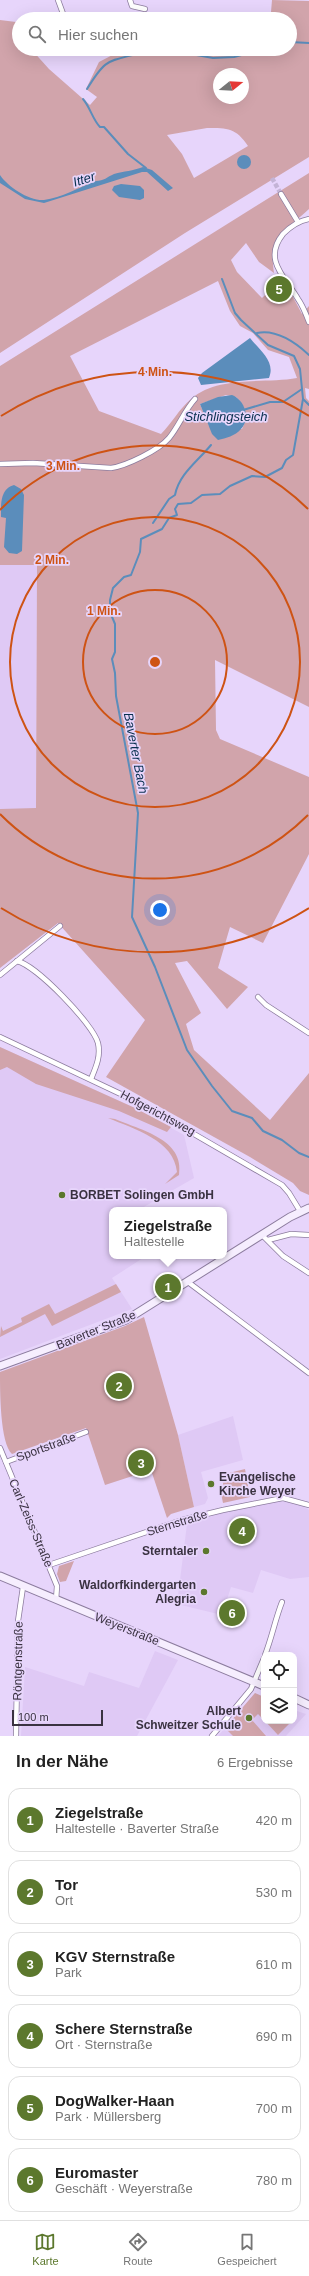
<!DOCTYPE html>
<html lang="de">
<meta charset="utf-8">
<style>
:root{--surface:#fff;--page:#f6f6f6;--text:#222;--muted:#767676;--line:#e0e0e0;--accent:#5c782d}
body{margin:0;font-family:Helvetica,sans-serif;background:var(--page);color:var(--text)}
.controls{position:absolute;right:12px;bottom:12px;display:grid;overflow:hidden;border-radius:8px;box-shadow:0 4px 16px #0002}
.controls button{width:36px;height:36px;display:grid;place-items:center;padding:0;border:0;border-bottom:1px solid var(--line);background:var(--surface);color:var(--text);font:20px sans-serif}
.compass{position:absolute;left:213px;top:68px;width:36px;height:36px;border-radius:50%;background:var(--surface);box-shadow:0 4px 16px #0002;rotate:72deg}
.scale{position:absolute;left:12px;bottom:10px;width:91px;box-sizing:border-box;padding-left:4px;border:2px solid #3a3241;border-top:0;font-size:11px;line-height:14px;white-space:nowrap;color:#3a3241;-webkit-text-stroke:3px #e7d5fb;paint-order:stroke}
.you{position:absolute;left:160px;top:910px;width:14px;height:14px;margin:-10px;border:3px solid #fff;border-radius:50%;background:#1a73e8;box-shadow:0 0 0 6px #1a73e833}
.badge{display:grid;place-items:center;width:26px;height:26px;border-radius:50%;background:var(--accent);color:#fff;font-size:13px;font-weight:700}
.pin{position:absolute;translate:-50% -50%;border:2px solid #fff;box-shadow:0 1px 4px #0006}
.popup{position:absolute;left:109px;top:1207px;width:118px;height:52px;box-sizing:border-box;display:grid;place-content:center;border-radius:8px;background:var(--surface);filter:drop-shadow(0 1px 3px #0005);font-size:13px;white-space:nowrap;color:var(--muted)}
.popup b{font-size:15px;color:var(--text)}
.popup::after{content:'';position:absolute;left:50%;top:100%;margin-left:-8px;border:8px solid transparent;border-top-color:var(--surface)}
.list{margin:0;padding:0;list-style:none}
h2{display:flex;justify-content:space-between;align-items:center;height:52px;margin:0;padding:0 16px;font-size:17px}
h2 small{font-size:13px;font-weight:400;color:var(--muted)}
.list li{display:grid;grid-template-columns:26px 1fr auto;gap:12px;align-items:center;box-sizing:border-box;height:64px;margin:0 8px 8px;padding:0 8px;border:1px solid var(--line);border-radius:12px}
.list b{display:block;font-size:15px;white-space:nowrap}
.list p{margin:0;font-size:13px;white-space:nowrap;color:var(--muted)}
.list em{font-size:13px;font-style:normal;color:var(--muted)}
.icon{flex:none;width:22px;height:22px;fill:none;stroke:currentColor;stroke-width:2;stroke-linecap:round;stroke-linejoin:round}
.map{position:relative;flex:none;width:309px;height:1736px;overflow:hidden}
.search{position:absolute;background:var(--surface);box-shadow:0 4px 16px #0002;left:12px;right:12px;top:12px;height:44px;display:flex;align-items:center;gap:10px;box-sizing:border-box;padding:0 14px;border-radius:22px;color:var(--muted);font-size:15px}
.sheet{height:484px;background:var(--surface)}
nav{display:flex;justify-content:space-around;align-items:center;box-sizing:border-box;height:56px;border-top:1px solid var(--line);background:var(--surface);font-size:11px;color:var(--muted)}
nav a{display:grid;justify-items:center;gap:2px}
nav .on{color:var(--accent)}
.map>svg:first-child{display:block}
</style>
<div class="map">
<svg width="309" height="1736" viewBox="0 0 309 1736">
<rect width="100%" height="100%" fill="#e7d5fb"/>
<g fill="#dfc9f5">
<polygon points="0,565 37,565 36,809 0,809"/>
<polygon points="0,1047 135,1108 184,1135 194,1178 142,1208 143,1210 112,1210 112,1256 146,1256 112,1278 132,1309 0,1359"/>
<polygon points="233,1416 243,1460 201,1472 208,1498 205,1504 194,1507 178,1435"/>
<polygon points="278,1501 300,1504 309,1510 309,1577 290,1579 261,1570 253,1593 231,1587 222,1615 177,1604 187,1524 222,1513"/>
<polygon points="155,1651 178,1660 137,1736 21,1736 25,1667 84,1686 89,1672 139,1688"/>
<polygon points="255,1693 264,1697 264,1721 294,1721 294,1710 306,1714 286,1736 218,1736"/>
</g>
<g fill="#d1a4ab" fill-rule="evenodd">
<path d="M272 0 309 1V157L185 233 0 353V20L16 22 19 28V49H31L49 69 90 105 97 97 86 89 99 62 124 49H290V19H235L271 12ZM219 74H243V98H219ZM207 128C228 128 236 128 248 146L194 178 182 154 167 135Z"/>
<path d="M309 173V209C284 233 268 232 274 273L259 262 246 243 231 260 237 272 262 298 280 281 293 297 302 314 309 306V389L305 388 306 398 309 401V707L215 660 216 730 220 739 309 777V854L263 943 230 927 218 968 248 987 227 1009 187 961 175 963 201 1013 186 1024 194 1050 270 1120 309 1073V1195L300 1191 293 1183 250 1157 106 1077 145 1020 58 923 0 968V809L36 808 37 565H0V366ZM218 281 230 311 240 326 253 333 268 350 289 357 297 378C264 384 218 375 191 399 179 409 172 423 161 434L99 411 70 356ZM226 395 236 397C246 406 248 417 242 429L211 428 209 426 200 404Z"/>
<polygon points="0,1047 135,1108 171,1127 167,1132 119,1111 36,1084 7,1067 0,1070"/>
<path d="M108 1118 115 1119C140 1130 185 1139 179 1175L165 1184 177 1172C174 1140 134 1129 108 1118Z"/>
<polygon points="116,1284 121,1292 52,1326 45,1314 0,1337 1,1326 3,1331 22,1322 21,1318 49,1304 55,1314"/>
<path d="M144 1317 178 1435 194 1507 171 1514 167 1518 151 1470 105 1485 86 1428 12 1454C0 1443 0 1391 0 1372L125 1326Z"/>
<polygon points="245,1469 250,1497 223,1503 221,1493 224,1487 221,1475"/>
<polygon points="74,1561 66,1581 60,1582 57,1574 59,1566"/>
<polygon points="255,1693 264,1697 264,1720 258,1714 252,1720 266,1736 233,1736 225,1728"/>
<polygon points="265,1721 292,1721 278,1735"/>
</g>
<g fill="#5b8dbb">
<circle cx="244" cy="162" r="7"/>
<path d="M143 167 152 170 173 188 168 191 147 172H142L44 203 25 199 0 183V175C8 187 29 201 44 200 61 198 80 187 96 181 104 181 107 177 114 174 124 171 133 171 143 167Z"/>
<polygon points="121,184 140,186 144,190 144,198 140,200 119,197 112,190 114,186"/>
<path d="M250 338C259 350 276 361 269 378L201 385 198 378 202 373Z"/>
<path d="M232 395C245 400 251 419 241 429 235 436 226 438 218 440L212 434 200 404 218 397Z"/>
<path d="M14 485 21 489 24 495 22 551 17 554 9 553 4 547 6 518 1 517C1 504 0 489 14 485Z"/>
</g>
<g fill="none" stroke-linecap="round" stroke-linejoin="round">
<g stroke="#5b8dbb" stroke-width="2">
<polyline points="290,42 309,43"/>
<polyline points="149,55 169,50 213,58 234,57 265,49"/>
<path d="M87 89C106 58 107 62 140 53"/>
<path d="M83 99C90 107 93 120 100 127H104L128 154 146 168"/>
<polyline points="222,279 235,313 241,320 268,345 294,356 300,369 303,399 309,405"/>
<path d="M257 333C277 329 295 342 309 355"/>
<polyline points="303,399 293,455 286,460 282,468 265,477 252,476 230,486 220,494 202,495 191,503 178,504 175,509 177,515 169,518 162,529 141,539 140,552 131,575 124,577 113,588 110,600 110,612 115,624 115,652 112,659 115,673 116,696 138,813 132,917 155,967 187,1050 212,1086 232,1111 252,1118 263,1131 282,1140 299,1153 309,1157"/>
<polyline points="243,410 270,402 283,402 302,389"/>
<path d="M153 523 169 499 175 495C179 474 198 461 211 445"/>
</g>
<polyline stroke="#c4b4d6" stroke-width="4.5" stroke-dasharray="4.5 2" stroke-linecap="butt" points="272,178 281,194"/>
<defs>
<g id="minor">
<polyline points="58,0 65,19"/>
<polyline points="130,0 132,6 145,9"/>
<polyline points="281,194 298,222"/>
<path d="M309 219C298 221 291 226 283 234 262 260 286 278 298 299 303 306 306 314 309 322"/>
<path d="M0 464 33 463 111 468C126 466 159 450 169 438 179 426 184 411 195 399"/>
<path d="M17 961C36 965 93 1024 98 1043 101 1056 96 1067 91 1079"/>
<polyline points="0,975 60,926"/>
<polyline points="258,997 266,1005 309,1033"/>
<polyline points="0,1037 144,1105 282,1185 289,1193 300,1211"/>
<polyline points="262,1235 283,1256 309,1273"/>
<polyline points="268,1240 291,1234 309,1235"/>
<polyline points="188,1282 309,1373"/>
<polyline points="0,1448 57,1586 56,1600"/>
<polyline points="6,1462 86,1432"/>
<polyline points="49,1565 182,1520 223,1510 283,1498 309,1505"/>
<path d="M265 1655C272 1637 275 1620 282 1602"/>
<polyline points="16,1736 18,1621 23,1587"/>
<polyline points="212,1736 251,1689 264,1658"/>
</g>
<g id="secondary">
<polyline points="0,1366 126,1320 290,1217 309,1208"/>
<polyline points="0,1576 264,1686"/>
<polyline points="294,1698 309,1705"/>
</g>
</defs>
<use href="#minor" stroke="#8c7c9e" stroke-width="6"/>
<use href="#secondary" stroke="#8c7c9e" stroke-width="9"/>
<use href="#minor" stroke="#fff" stroke-width="4.5"/>
<use href="#secondary" stroke="#f6eefe" stroke-width="7"/>
</g>
<g fill="none" stroke="#ce5314" stroke-width="2">
<circle cx="155" cy="662" r="72"/>
<circle cx="155" cy="662" r="145"/>
<path d="M308 815A217 217 0 0 1 0 814M0 510A217 217 0 0 1 308 509"/>
<path d="M309 908A290 290 0 0 1 1 908M1 416A290 290 0 0 1 309 416"/>
</g>
<g fill="#5c782d" stroke="#e7d5fb" stroke-width="1.5">
<circle cx="62" cy="1195" r="4"/>
<circle cx="211" cy="1484" r="4"/>
<circle cx="206" cy="1551" r="4"/>
<circle cx="204" cy="1592" r="4"/>
<circle cx="249" cy="1718" r="4"/>
</g>
<g text-anchor="middle" dominant-baseline="central" stroke-width="3.5" stroke-linejoin="round" paint-order="stroke">
<g font-size="12" fill="#3a3241" stroke="#e7d5fb">
<text transform="translate(158 1113) rotate(28)">Hofgerichtsweg</text>
<text transform="translate(96 1330) rotate(-22)">Baverter Straße</text>
<text transform="translate(46 1447) rotate(-20)">Sportstraße</text>
<text transform="translate(31 1523) rotate(67)">Carl-Zeiss-Straße</text>
<text transform="translate(177 1523) rotate(-17)">Sternstraße</text>
<text transform="translate(127 1629) rotate(22)">Weyerstraße</text>
<text transform="translate(18 1661) rotate(-89)">Röntgenstraße</text>
</g>
<g font-size="12" font-weight="bold" fill="#3a3241" stroke="#e7d5fb" text-anchor="end">
<text x="70" y="1195" text-anchor="start">BORBET Solingen GmbH</text>
<text x="219" y="1477" text-anchor="start">Evangelische<tspan x="219" dy="14">Kirche Weyer</tspan></text>
<text x="198" y="1551">Sterntaler</text>
<text x="196" y="1585">Waldorfkindergarten<tspan x="196" dy="14">Alegria</tspan></text>
<text x="241" y="1711">Albert<tspan x="241" dy="14">Schweitzer Schule</tspan></text>
</g>
<g font-size="13" font-style="italic" fill="#072f4e" stroke="#e7d5fb">
<text transform="translate(84 179) rotate(-18)">Itter</text>
<text x="226" y="416">Stichlingsteich</text>
<text transform="translate(136 753) rotate(79)">Baverter Bach</text>
</g>
</g>
<circle cx="155" cy="662" r="6" fill="#ce5314" stroke="#e7d5fb" stroke-width="2"/>
<g font-size="12" text-anchor="middle" font-weight="bold" fill="#ce5314" stroke="#e7d5fb" stroke-width="3.5" stroke-linejoin="round" paint-order="stroke">
<text x="155" y="376">4 Min.</text>
<text x="63" y="470">3 Min.</text>
<text x="52" y="564">2 Min.</text>
<text x="104" y="615">1 Min.</text>
</g>
</svg>
<div class="controls">
<button><svg class="icon" aria-label="locate" viewBox="0 0 24 24"><circle cx="12" cy="12" r="6"/><path d="M12 2v4M12 18v4M2 12h4M18 12h4"/></svg></button>
<button><svg class="icon" aria-label="layers" viewBox="0 0 24 24"><path d="M12 4l9 5-9 5-9-5zM3 14l9 5 9-5"/></svg></button>
</div>
<svg class="compass" viewBox="-18 -18 36 36"><path d="M0-13l5 13h-10z" fill="#e53935"/><path d="M0 13l5-13h-10z" fill="#767676"/></svg>
<div class="scale">100 m</div>
<div class="you"></div>
<div class="pin badge" style="left:168px;top:1287px">1</div>
<div class="popup"><b>Ziegelstraße</b>Haltestelle</div>
<div class="pin badge" style="left:119px;top:1386px">2</div>
<div class="pin badge" style="left:141px;top:1463px">3</div>
<div class="pin badge" style="left:242px;top:1531px">4</div>
<div class="pin badge" style="left:279px;top:289px">5</div>
<div class="pin badge" style="left:232px;top:1613px">6</div>
<div class="search"><svg class="icon" aria-label="search" viewBox="0 0 24 24"><circle cx="10" cy="10" r="6"/><path d="M15 15l6 6"/></svg>Hier suchen</div>
</div>
<section class="sheet">
<h2>In der Nähe<small>6 Ergebnisse</small></h2>
<ul class="list">
<li><span class="badge">1</span><div><b>Ziegelstraße</b><p>Haltestelle · Baverter Straße</p></div><em>420 m</em></li>
<li><span class="badge">2</span><div><b>Tor</b><p>Ort</p></div><em>530 m</em></li>
<li><span class="badge">3</span><div><b>KGV Sternstraße</b><p>Park</p></div><em>610 m</em></li>
<li><span class="badge">4</span><div><b>Schere Sternstraße</b><p>Ort · Sternstraße</p></div><em>690 m</em></li>
<li><span class="badge">5</span><div><b>DogWalker-Haan</b><p>Park · Müllersberg</p></div><em>700 m</em></li>
<li><span class="badge">6</span><div><b>Euromaster</b><p>Geschäft · Weyerstraße</p></div><em>780 m</em></li>
</ul>
</section>
<nav>
<a class="on"><svg class="icon" aria-label="map" viewBox="0 0 24 24"><path d="M3 6l6-2 6 2 6-2v14l-6 2-6-2-6 2zM9 4v14M15 6v14"/></svg>Karte</a>
<a><svg class="icon" aria-label="directions" viewBox="0 0 24 24"><path d="M12 3l9 9-9 9-9-9zM9 14v-3h6M13 9l2 2-2 2"/></svg>Route</a>
<a><svg class="icon" aria-label="saved" viewBox="0 0 24 24"><path d="M7 4h10v16l-5-4-5 4z"/></svg>Gespeichert</a>
</nav>
